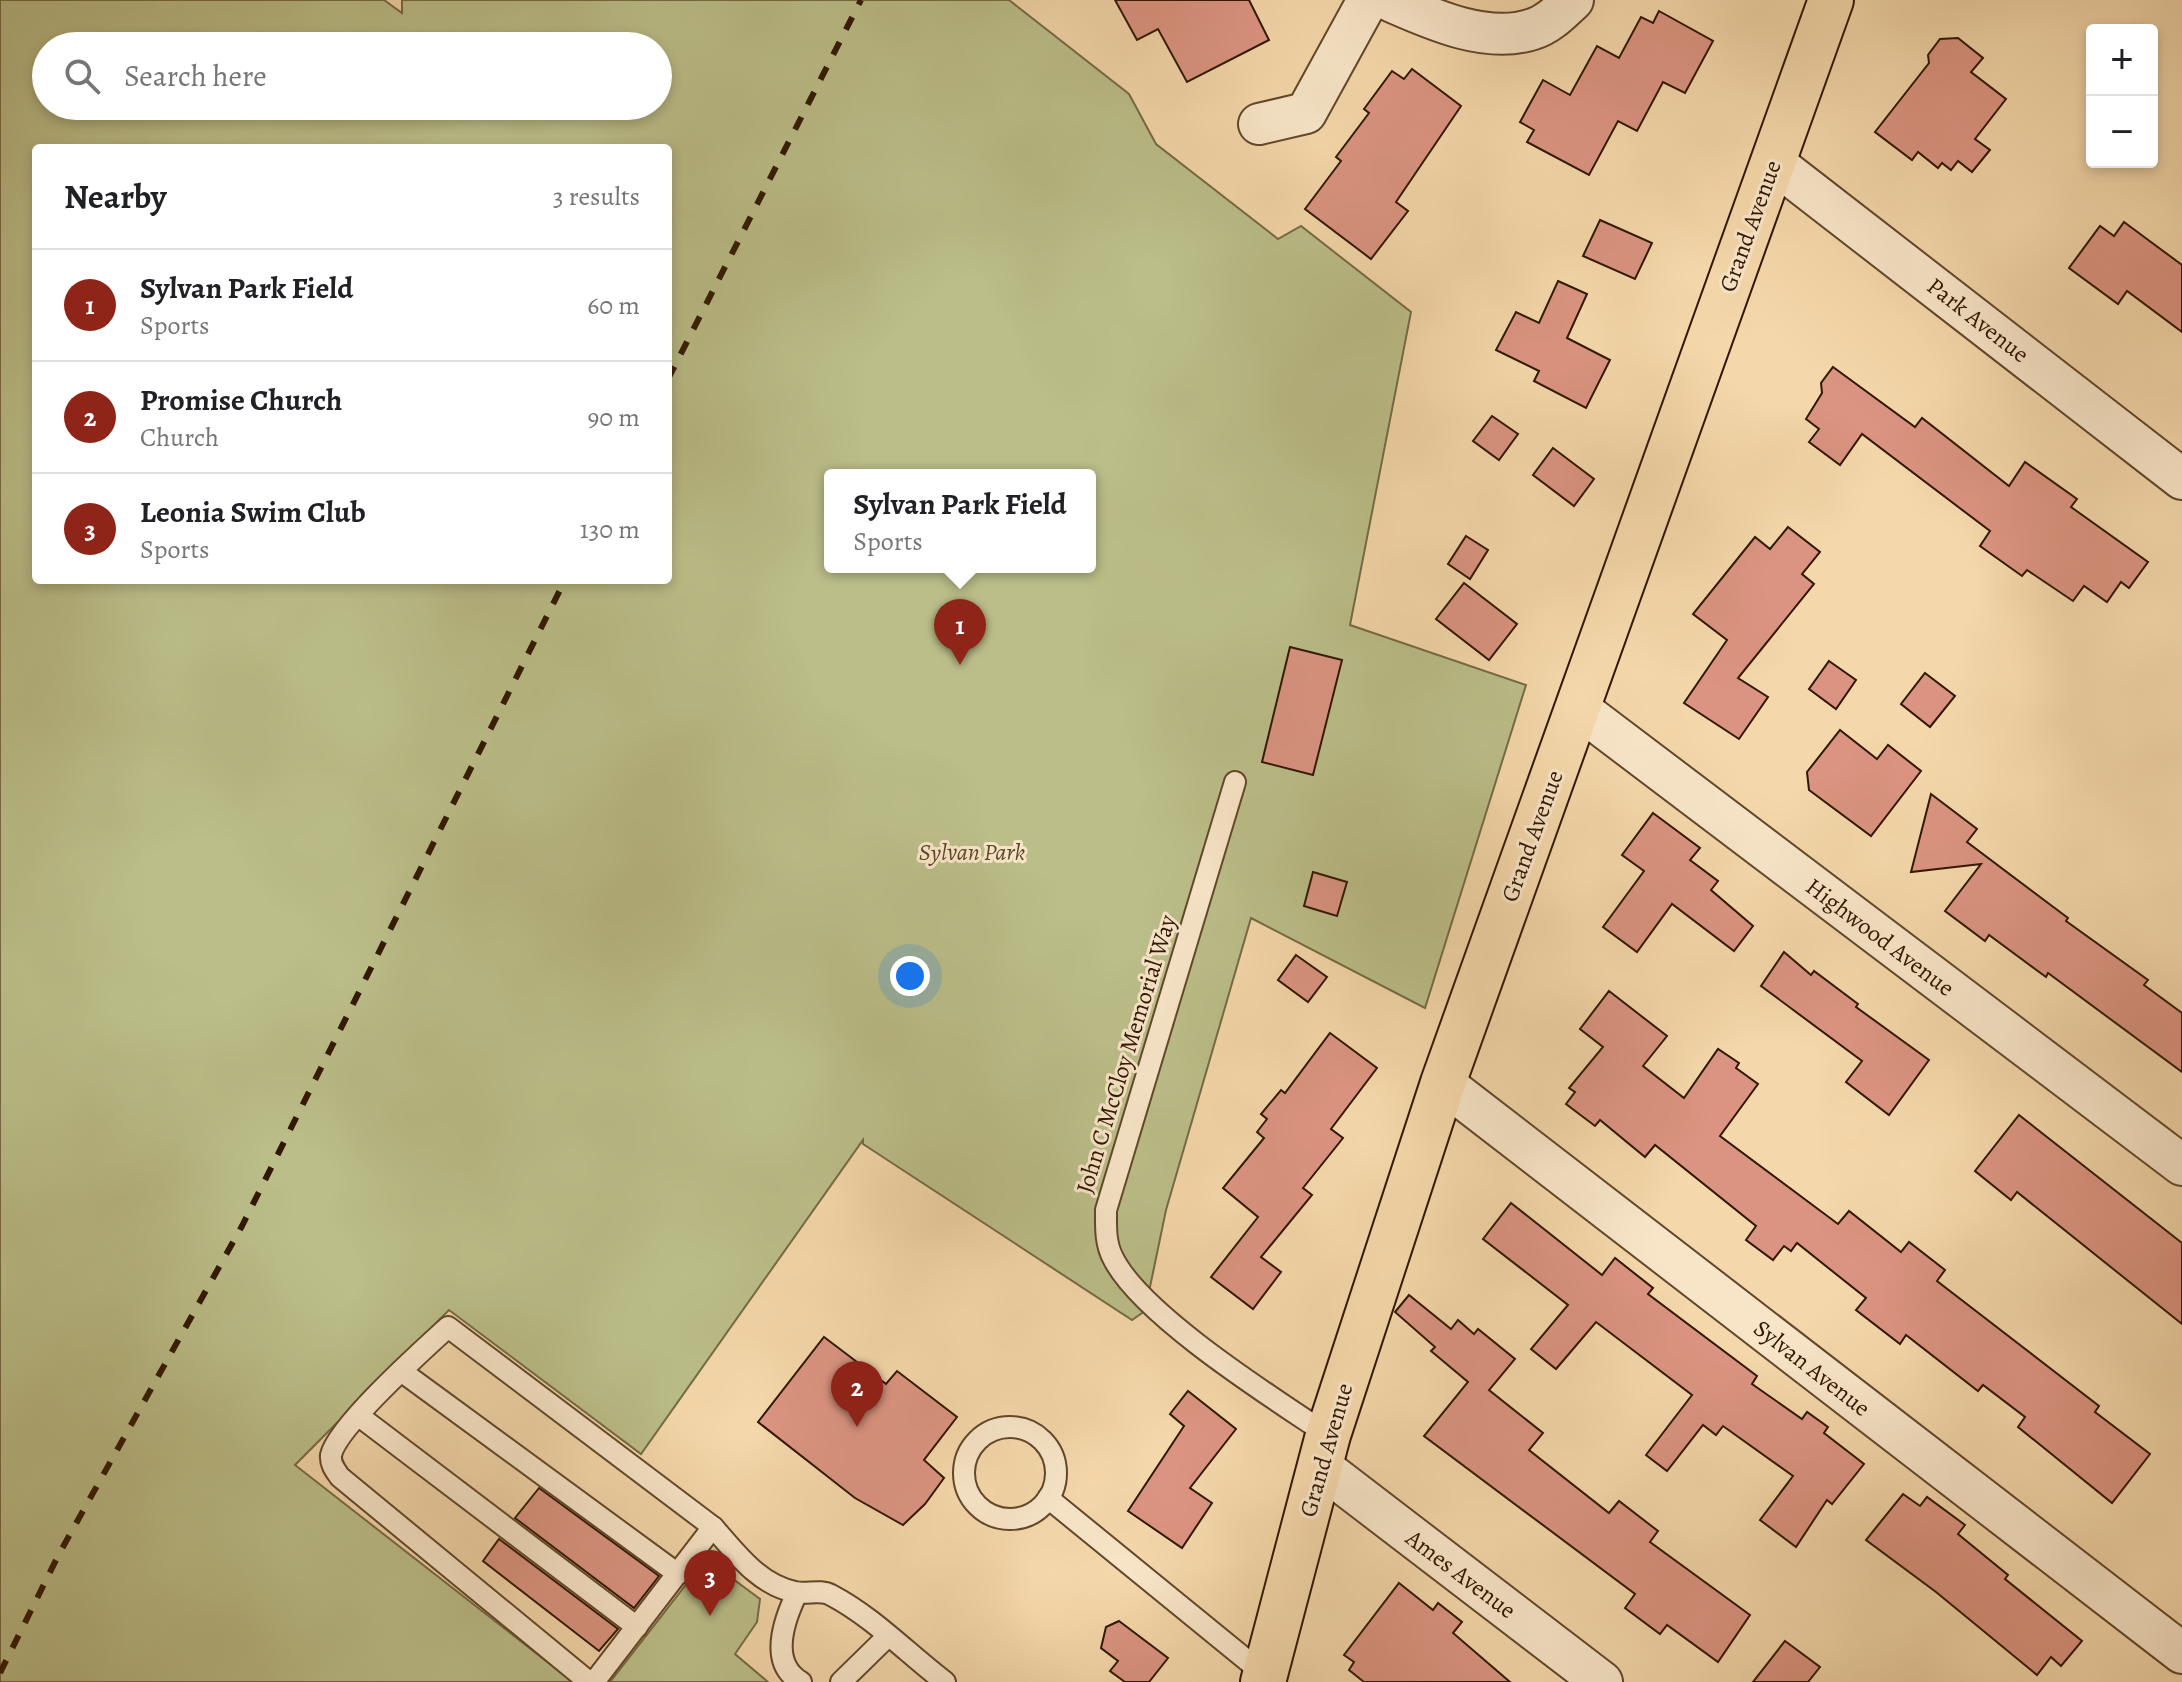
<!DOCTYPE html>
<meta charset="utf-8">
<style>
:root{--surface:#fff;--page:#f2f2f2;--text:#202124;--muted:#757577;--line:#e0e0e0;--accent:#8f2418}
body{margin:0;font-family:Alegreya,serif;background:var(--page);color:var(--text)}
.controls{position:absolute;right:24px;top:24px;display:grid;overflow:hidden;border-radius:8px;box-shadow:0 4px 12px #0003}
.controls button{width:72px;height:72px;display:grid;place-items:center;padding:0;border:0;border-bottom:2px solid var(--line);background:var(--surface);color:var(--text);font:40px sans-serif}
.you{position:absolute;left:910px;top:976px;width:28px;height:28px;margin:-20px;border:6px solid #fff;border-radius:50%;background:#1a73e8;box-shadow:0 0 0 12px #1a73e833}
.badge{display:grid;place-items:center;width:52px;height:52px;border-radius:50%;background:var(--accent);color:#fff;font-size:26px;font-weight:700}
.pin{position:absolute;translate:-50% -66px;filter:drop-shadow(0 2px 4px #0008)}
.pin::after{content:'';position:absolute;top:42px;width:28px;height:24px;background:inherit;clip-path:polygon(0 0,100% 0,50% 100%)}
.popup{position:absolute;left:824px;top:469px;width:272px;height:104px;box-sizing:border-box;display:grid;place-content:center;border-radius:8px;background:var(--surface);filter:drop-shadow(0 2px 6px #0005);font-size:26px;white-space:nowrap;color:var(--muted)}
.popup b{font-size:30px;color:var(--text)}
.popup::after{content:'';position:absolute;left:50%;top:100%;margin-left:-16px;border:16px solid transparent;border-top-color:var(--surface)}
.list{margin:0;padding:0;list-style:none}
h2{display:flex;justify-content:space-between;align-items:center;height:104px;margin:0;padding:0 32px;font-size:34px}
h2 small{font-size:26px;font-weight:400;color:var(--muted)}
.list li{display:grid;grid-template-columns:52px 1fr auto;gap:24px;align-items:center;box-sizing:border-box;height:112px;padding:0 32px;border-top:2px solid var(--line)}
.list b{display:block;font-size:30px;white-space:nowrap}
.list p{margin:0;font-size:26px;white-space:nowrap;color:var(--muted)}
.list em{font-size:26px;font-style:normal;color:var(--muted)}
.icon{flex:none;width:44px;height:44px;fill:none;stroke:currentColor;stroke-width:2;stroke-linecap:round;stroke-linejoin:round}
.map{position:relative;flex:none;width:2182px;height:1682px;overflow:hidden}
.search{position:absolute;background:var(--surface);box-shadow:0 4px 12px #0003;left:32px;top:32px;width:640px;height:88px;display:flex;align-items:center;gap:20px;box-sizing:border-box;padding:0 28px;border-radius:44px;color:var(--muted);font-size:30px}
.panel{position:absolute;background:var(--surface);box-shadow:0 4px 12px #0003;left:32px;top:144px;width:640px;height:440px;border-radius:8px}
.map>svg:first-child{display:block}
</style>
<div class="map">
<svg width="2182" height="1682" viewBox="0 0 2182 1682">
<rect width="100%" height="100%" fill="#f4d7aa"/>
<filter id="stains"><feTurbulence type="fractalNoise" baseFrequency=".0025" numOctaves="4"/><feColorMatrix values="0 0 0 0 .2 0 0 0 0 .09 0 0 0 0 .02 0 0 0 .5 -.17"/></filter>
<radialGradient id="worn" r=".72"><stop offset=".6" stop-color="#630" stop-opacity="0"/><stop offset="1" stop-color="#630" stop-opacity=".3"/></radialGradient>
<g fill="#bbbe89" stroke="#766a44" stroke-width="2" fill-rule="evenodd">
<path d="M0 0H384L402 13V0H1009L1129 94 1156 144 1278 239 1301 226 1411 312 1350 625 1526 685 1425 1008 1251 918 1166 1210 1145 1311 1132 1320 863 1144V1140L641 1454 449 1310 295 1465 573 1682H0ZM46 46H658V106H46ZM36 148H668V580H36ZM830 475H1090V567H830Z"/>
<polygon points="706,1559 760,1599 757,1622 735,1654 768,1682 610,1682"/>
</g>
<g fill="#db9481" stroke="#301700" stroke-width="2">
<polygon points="1115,0 1249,0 1269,40 1187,82 1158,29 1137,40"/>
<polygon points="1659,11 1713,41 1685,93 1663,82 1637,131 1618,121 1589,175 1527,142 1534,130 1520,122 1543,80 1570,95 1597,46 1619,58 1641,17 1653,23"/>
<polygon points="1958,38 1983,58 1971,72 2006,99 1975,139 1990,150 1972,172 1958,161 1951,170 1942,163 1938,168 1918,152 1912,160 1875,132 1929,63 1928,55 1940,39"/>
<polygon points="1412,69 1461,106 1396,202 1408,211 1371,259 1305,209 1341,161 1336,157 1369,113 1364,109 1392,71 1404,79"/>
<polygon points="1600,220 1652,243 1635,279 1583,256"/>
<polygon points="2124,222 2182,265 2182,332 2127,291 2118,304 2069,268 2100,226 2114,236"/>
<polygon points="1558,281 1587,294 1567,338 1610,360 1586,408 1534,381 1539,371 1496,350 1516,312 1539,323"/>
<polygon points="1833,367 1915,427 1922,418 2009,486 2025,462 2077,499 2071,507 2148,562 2129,588 2121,582 2107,602 2084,586 2073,601 2027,570 2022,576 1980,546 1990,531 1862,434 1840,465 1809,442 1819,429 1806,419 1822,393 1821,383"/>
<polygon points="1492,416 1518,434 1499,460 1473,441"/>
<polygon points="1553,448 1594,479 1574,506 1533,475"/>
<polygon points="1788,527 1820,552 1802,574 1814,584 1738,678 1768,697 1739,739 1684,703 1727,640 1693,614 1755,537 1770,549"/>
<polygon points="1466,536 1488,550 1470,579 1448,564"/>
<polygon points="1464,583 1517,624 1489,660 1436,619"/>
<polygon points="1290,647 1342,660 1313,775 1262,762"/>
<polygon points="1829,661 1856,680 1836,709 1809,689"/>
<polygon points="1925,673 1955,696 1930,727 1901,704"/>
<polygon points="1840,730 1877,759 1888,745 1921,771 1871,836 1809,790 1807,772"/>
<polygon points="1931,794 1977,829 1967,842 2068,918 2066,921 2148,980 2144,985 2182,1013 2182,1072 2048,973 2046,977 1989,935 1985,941 1945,911 1981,864 1911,872"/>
<polygon points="1653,813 1700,848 1690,860 1718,881 1711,890 1753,926 1734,951 1672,904 1637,952 1603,927 1644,871 1622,855"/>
<polygon points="1313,872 1347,882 1337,916 1304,906"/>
<polygon points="1784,952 1811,975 1814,971 1858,1004 1856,1007 1929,1060 1889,1115 1846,1082 1862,1061 1761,986"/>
<polygon points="1296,955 1327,977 1308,1002 1278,980"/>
<polygon points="1609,991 1667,1036 1643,1066 1684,1098 1718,1049 1739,1063 1736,1068 1758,1084 1720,1136 1838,1224 1849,1211 1901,1252 1909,1242 1945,1270 1937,1281 2099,1406 2095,1412 2150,1454 2112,1503 2018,1427 2025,1417 1983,1385 1978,1391 1906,1335 1900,1344 1856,1310 1866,1298 1797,1243 1791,1251 1784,1246 1773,1260 1746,1240 1756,1226 1655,1145 1645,1157 1600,1120 1595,1126 1566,1104 1575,1092 1569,1088 1603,1047 1580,1029"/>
<polygon points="1330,1033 1377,1068 1331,1129 1343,1138 1303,1188 1312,1195 1261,1257 1281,1272 1253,1309 1211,1277 1258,1217 1223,1188 1264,1138 1257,1132 1267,1119 1261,1114 1281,1090 1285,1093"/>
<polygon points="2019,1115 2182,1243 2182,1324 2017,1192 2011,1200 1975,1171"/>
<polygon points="1511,1203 1602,1275 1615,1258 1653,1288 1648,1294 1757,1376 1752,1384 1802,1419 1807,1412 1828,1427 1824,1433 1864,1464 1832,1504 1827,1500 1796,1547 1760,1520 1793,1476 1723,1426 1716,1435 1703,1425 1667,1471 1646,1455 1692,1395 1596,1322 1556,1369 1531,1349 1568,1305 1483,1239"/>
<polygon points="1409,1295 1451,1329 1458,1320 1474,1334 1478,1329 1515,1359 1489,1390 1543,1433 1529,1450 1609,1513 1619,1501 1658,1531 1650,1542 1750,1615 1718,1662 1667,1625 1660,1634 1625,1608 1635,1594 1424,1436 1468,1382 1431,1351 1435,1347 1395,1312"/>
<polygon points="824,1337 886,1384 897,1371 957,1417 924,1460 944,1478 925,1504 903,1525 855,1498 758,1422"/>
<polygon points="1188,1391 1236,1429 1190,1488 1212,1503 1182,1548 1128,1511 1184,1426 1170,1414"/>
<polygon points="539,1488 659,1576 634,1608 515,1518"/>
<polygon points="1903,1494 1920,1506 1927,1497 1965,1525 1958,1534 2008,1575 2005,1579 2082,1641 2061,1666 2051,1657 2037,1675 1936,1592 1866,1540"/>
<polygon points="499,1539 618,1629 599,1651 483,1561"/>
<polygon points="1399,1583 1433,1610 1438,1603 1462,1622 1453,1633 1510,1682 1364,1682 1349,1670 1354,1662 1344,1655"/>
<polygon points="1119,1621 1168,1658 1149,1682 1125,1682 1110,1671 1118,1661 1101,1648 1106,1627"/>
<polygon points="1785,1641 1820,1667 1808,1682 1753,1682"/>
</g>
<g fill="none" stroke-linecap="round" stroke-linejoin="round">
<defs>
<g id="service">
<path d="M1235 782 1106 1210C1106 1226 1105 1243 1113 1258 1141 1315 1273 1398 1328 1435"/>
<polyline points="401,1371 678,1574"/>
<polyline points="359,1416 637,1627"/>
<circle cx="1010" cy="1473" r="46"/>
<polyline points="1048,1498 1265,1675"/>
<path d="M797 1593C784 1620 768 1663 801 1682"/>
<path d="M589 1682 340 1477C335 1470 330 1464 331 1455 337 1427 424 1349 448 1327L713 1527C736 1553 759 1585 795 1592 806 1595 820 1589 831 1595 873 1617 907 1653 945 1682"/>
<polyline points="594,1682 713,1527"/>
<polyline points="841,1682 888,1636"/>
</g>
<g id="minor">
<path d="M1388 0C1429 18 1487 45 1533 29 1549 24 1561 11 1573 0"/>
<polyline points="1259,124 1306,113 1368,0"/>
<polyline points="1773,162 2182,479"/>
<polyline points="1578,708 2182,1165"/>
<polyline points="1443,1083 2182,1653"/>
<polyline points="1320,1466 1602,1682"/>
</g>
<polyline id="primary" points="1263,1682 1328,1435 1443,1083 1831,0"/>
</defs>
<use href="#service" stroke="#61472a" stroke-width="24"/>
<use href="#minor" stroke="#61472a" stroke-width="44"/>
<use href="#primary" stroke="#301700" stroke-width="48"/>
<use href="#service" stroke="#f8e5c8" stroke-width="20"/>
<use href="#minor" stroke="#f8e5c8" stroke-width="40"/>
<use href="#primary" stroke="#f4d7aa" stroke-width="44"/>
<g stroke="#301700" stroke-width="6" stroke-dasharray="14 14" stroke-linecap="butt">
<polyline points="668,379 861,0"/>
<polyline points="0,1673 59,1554 242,1226 565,580"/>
</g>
</g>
<g text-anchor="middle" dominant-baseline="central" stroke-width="6" stroke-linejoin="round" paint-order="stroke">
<g font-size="24" fill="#301700" stroke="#f8e5c8">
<text transform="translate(1750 226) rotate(-70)">Grand Avenue</text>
<text transform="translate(1978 320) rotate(38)">Park Avenue</text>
<text transform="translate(1532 836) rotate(-70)">Grand Avenue</text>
<text transform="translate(1880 937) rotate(37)">Highwood Avenue</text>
<text transform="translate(1126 1054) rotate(-73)">John C McCloy Memorial Way</text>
<text transform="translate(1812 1368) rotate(38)">Sylvan Avenue</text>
<text transform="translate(1326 1450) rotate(-74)">Grand Avenue</text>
<text transform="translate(1461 1574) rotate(37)">Ames Avenue</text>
</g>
<g font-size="24" font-style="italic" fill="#5a4929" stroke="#f8e5c8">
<text x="972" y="852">Sylvan Park</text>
</g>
</g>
<rect width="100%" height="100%" filter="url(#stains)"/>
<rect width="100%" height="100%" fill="url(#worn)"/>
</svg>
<div class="controls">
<button>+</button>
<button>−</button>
</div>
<div class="you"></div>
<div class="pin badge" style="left:960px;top:665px">1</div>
<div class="popup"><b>Sylvan Park Field</b>Sports</div>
<div class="pin badge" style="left:857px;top:1427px">2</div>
<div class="pin badge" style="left:710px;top:1616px">3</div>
<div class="search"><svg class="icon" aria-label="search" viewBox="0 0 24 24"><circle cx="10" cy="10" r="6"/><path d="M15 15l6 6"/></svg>Search here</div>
<section class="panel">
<h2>Nearby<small>3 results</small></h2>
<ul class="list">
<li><span class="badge">1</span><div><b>Sylvan Park Field</b><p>Sports</p></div><em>60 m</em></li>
<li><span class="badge">2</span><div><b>Promise Church</b><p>Church</p></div><em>90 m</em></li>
<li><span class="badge">3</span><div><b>Leonia Swim Club</b><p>Sports</p></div><em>130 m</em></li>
</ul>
</section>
</div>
